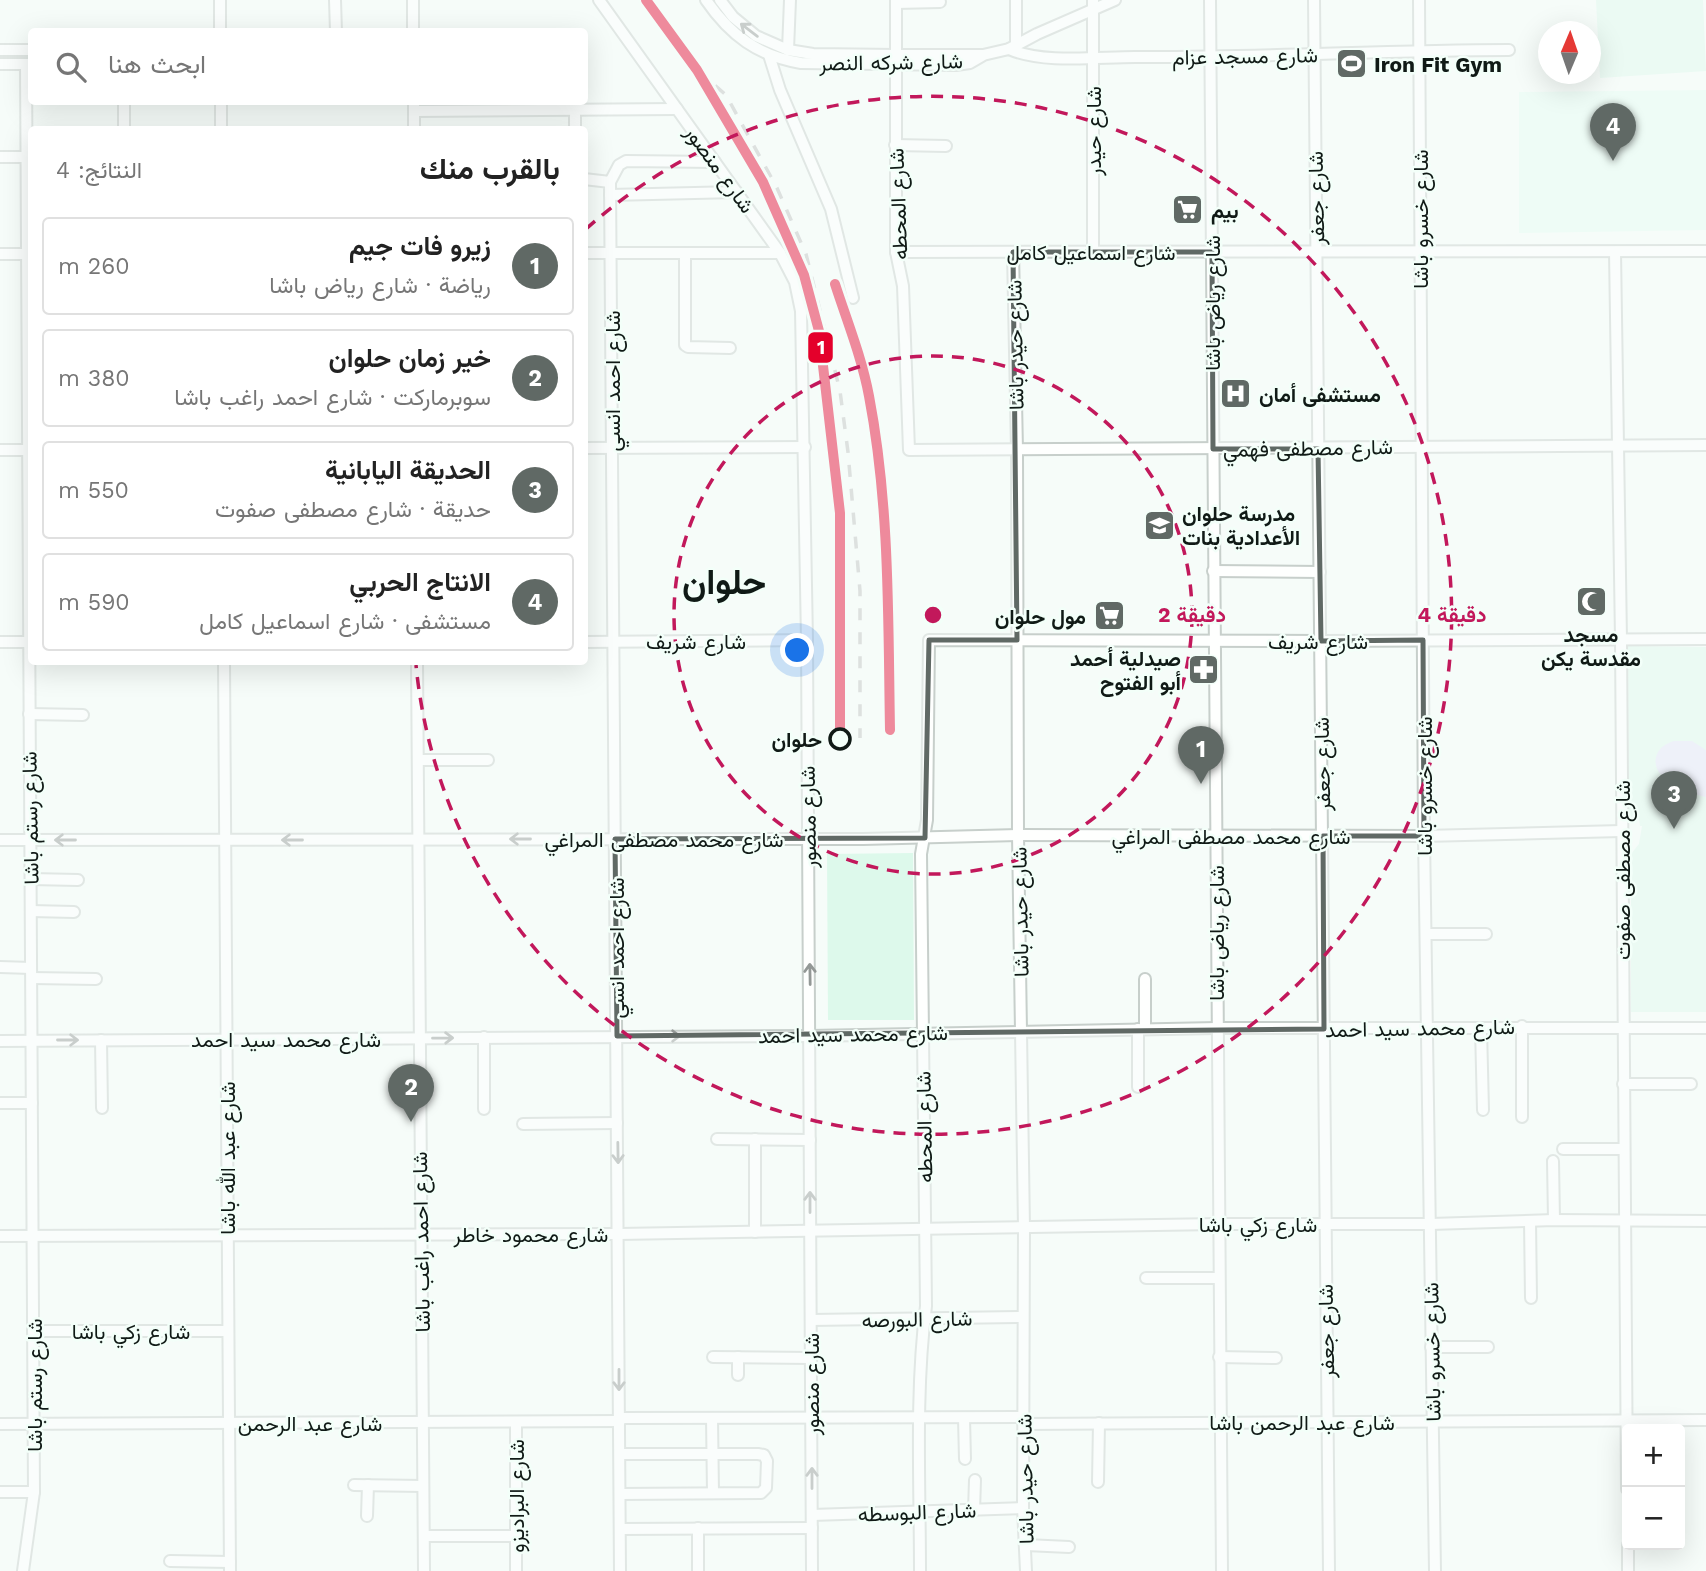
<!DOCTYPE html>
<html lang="ar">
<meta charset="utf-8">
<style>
:root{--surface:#fff;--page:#f6f6f6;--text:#222;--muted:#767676;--line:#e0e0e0;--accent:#606965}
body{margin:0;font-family:"Work Sans",Vazirmatn,sans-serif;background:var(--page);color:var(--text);direction:rtl}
.controls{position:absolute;right:21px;bottom:21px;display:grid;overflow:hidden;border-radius:7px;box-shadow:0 7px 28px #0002}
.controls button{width:63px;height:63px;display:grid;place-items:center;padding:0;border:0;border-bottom:2px solid var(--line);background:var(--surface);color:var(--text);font:35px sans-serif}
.compass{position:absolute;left:1538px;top:21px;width:63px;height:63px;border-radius:50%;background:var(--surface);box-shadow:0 7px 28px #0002;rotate:2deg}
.you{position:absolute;left:798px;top:651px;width:24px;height:24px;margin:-18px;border:5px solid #fff;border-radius:50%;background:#1a73e8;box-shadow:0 0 0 10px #1a73e833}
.badge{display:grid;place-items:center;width:46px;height:46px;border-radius:50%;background:var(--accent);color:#fff;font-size:23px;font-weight:700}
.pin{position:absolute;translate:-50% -58px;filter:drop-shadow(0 2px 4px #0008)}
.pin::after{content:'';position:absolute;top:37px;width:24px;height:21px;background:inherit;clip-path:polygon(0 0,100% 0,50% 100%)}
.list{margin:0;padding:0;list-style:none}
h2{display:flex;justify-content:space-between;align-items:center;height:91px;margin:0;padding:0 28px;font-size:30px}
h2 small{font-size:23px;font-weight:400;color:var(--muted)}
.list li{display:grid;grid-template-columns:46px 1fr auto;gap:21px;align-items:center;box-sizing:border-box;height:98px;margin:0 14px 14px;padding:0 14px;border:2px solid var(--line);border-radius:7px}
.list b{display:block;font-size:26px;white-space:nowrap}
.list p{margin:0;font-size:23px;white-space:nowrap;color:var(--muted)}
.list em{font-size:23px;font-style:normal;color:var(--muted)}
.icon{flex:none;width:38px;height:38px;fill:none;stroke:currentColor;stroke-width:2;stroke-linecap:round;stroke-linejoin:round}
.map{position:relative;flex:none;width:1706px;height:1571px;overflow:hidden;direction:ltr}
.search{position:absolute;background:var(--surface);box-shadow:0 7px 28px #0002;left:28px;top:28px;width:560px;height:77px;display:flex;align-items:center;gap:18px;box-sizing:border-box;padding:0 24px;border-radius:7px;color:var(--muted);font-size:26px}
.panel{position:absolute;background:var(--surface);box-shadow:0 7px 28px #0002;left:28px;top:126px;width:560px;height:539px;border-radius:7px;direction:rtl}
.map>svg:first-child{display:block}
</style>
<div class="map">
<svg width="1706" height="1571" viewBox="0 0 1706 1571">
<rect width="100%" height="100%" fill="#f6fcf9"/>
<polygon fill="#e5fcf1" points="1706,90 1706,230 1519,233 1519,92"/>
<g fill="#ddf9eb">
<polygon points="1596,0 1703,0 1706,71 1600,78"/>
<polygon points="1628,646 1706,647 1706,1012 1631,1012 1631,854 1639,844 1642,826 1640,826 1639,817 1629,817"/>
<polygon points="913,853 914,1020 828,1020 827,854"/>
</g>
<path fill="#e5e5f8" d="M1674 741H1692L1706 750V797C1689 794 1647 779 1657 754 1660 747 1667 743 1674 741Z"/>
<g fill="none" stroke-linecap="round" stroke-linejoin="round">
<defs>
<g id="minor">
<polyline points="335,0 336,32"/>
<polyline points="413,0 413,32"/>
<polyline points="599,0 780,253 795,282 801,311 807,640 812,1571"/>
<path d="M706 0C730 35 758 56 801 63L956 65 970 63 982 56"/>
<polyline points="720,0 733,17 756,36 788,50 813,54 896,55 983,55 1009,49 1037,34 1115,0"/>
<polyline points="896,0 896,252 903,286 909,450 1706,445"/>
<polyline points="1016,0 1016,45"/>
<polyline points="1210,0 1222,1571"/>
<polyline points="1314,0 1329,1571"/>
<polyline points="1419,0 1424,836 1435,1571"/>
<polyline points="896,3 940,2"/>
<polyline points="220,32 220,0"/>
<path d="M1009 49C1043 64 1097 57 1135 57 1260 58 1384 50 1509 50"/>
<polyline points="0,50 32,50"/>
<polyline points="788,50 790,0"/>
<polyline points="769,55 780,90 831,209 853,298"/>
<polyline points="0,64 32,64"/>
<polyline points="221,102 221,130"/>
<polyline points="414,102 414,130"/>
<polyline points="575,110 575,130"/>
<polyline points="414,111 677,109"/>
<polyline points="124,130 124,102"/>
<polyline points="895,145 946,146"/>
<polyline points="0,157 32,157"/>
<polyline points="584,179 610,182 620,1571"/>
<polyline points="610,182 619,165 626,161 715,162"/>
<polyline points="610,195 737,192"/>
<polyline points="896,252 1706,251"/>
<polyline points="1013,252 1017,450 1018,835 1024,1228 1023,1508 1026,1571"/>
<polyline points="1093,252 1093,0"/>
<polyline points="1615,252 1621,639 1627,1489"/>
<polyline points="584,253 780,253"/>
<polyline points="685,253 685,345 688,347 730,348"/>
<polyline points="0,254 32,254"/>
<polyline points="584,448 805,447"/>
<polyline points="0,450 32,450"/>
<polyline points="1213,571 1320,572"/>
<polyline points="0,642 32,642"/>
<polyline points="584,642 807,640"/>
<polyline points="224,662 230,1571"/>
<polyline points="417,662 424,1571"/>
<polyline points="29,714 83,715"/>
<polyline points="418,760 488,760"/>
<polyline points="0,840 863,839 1018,835 1424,836 1621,831"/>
<polyline points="31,879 78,880"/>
<polyline points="31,911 74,912"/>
<polyline points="1426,934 1486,934"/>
<polyline points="0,967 31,968"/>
<polyline points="32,978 96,979"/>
<polyline points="1145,979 1145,1029"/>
<polyline points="1522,1026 1522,1117"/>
<polyline points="1481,1028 1483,1110"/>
<polyline points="1138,1029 1138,1087"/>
<polyline points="101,1040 102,1108"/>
<polyline points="0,1041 810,1036 1217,1028 1706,1028"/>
<polyline points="1623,1084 1691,1084"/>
<polyline points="0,1103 32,1103"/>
<polyline points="484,1109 484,1037"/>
<polyline points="523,1124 617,1123"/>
<polyline points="717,1139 810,1140"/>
<polyline points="1563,1149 1624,1149"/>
<polyline points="1553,1161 1554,1220"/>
<polyline points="1530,1221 1531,1298"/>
<polyline points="755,1232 755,1139"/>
<polyline points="0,1236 619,1234 1218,1224 1431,1224 1554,1220 1706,1221"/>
<polyline points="1146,1278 1218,1278"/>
<polyline points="811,1320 1023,1317"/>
<polyline points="33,1331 228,1331"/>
<polyline points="1431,1347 1488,1347"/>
<polyline points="713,1357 811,1358"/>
<polyline points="1219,1357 1276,1358"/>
<polyline points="738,1375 738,1357"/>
<polyline points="620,1418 1024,1417"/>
<polyline points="712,1418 713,1493"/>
<polyline points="964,1418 965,1459"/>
<polyline points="516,1422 516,1571"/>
<polyline points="0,1424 620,1421"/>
<polyline points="1024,1424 1706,1420"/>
<polyline points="620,1454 758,1454 764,1455 767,1461 766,1488 761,1493 620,1494"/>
<polyline points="1098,1482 1099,1423"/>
<polyline points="354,1485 423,1486"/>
<polyline points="0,1492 34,1492"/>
<polyline points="974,1511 975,1480"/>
<polyline points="812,1515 1023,1508"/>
<polyline points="367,1516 368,1485"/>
<polyline points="698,1528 698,1571"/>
<polyline points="620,1529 812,1528"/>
<polyline points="424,1536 515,1536"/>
<polyline points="1026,1545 1069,1547"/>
<polyline points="1628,1545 1628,1571"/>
<polyline points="170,1561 230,1562"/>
<polyline points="23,1571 34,1492 26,64"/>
<path d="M920 1571C920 1483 915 1393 926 1306L921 854 927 820 929 640 1321 641 1706 639"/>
</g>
</defs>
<use href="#minor" stroke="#c7cfcb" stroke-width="14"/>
<use href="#minor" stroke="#fefffe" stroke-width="10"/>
<polyline stroke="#bec0bf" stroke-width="3.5" stroke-dasharray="12 12" stroke-linecap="butt" points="697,70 726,95 777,188 806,254 840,391 848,452 860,591 860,738"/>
<defs>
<g id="metro-1">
<polyline points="646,0 697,70 763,182 804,275 819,331 840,513 840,739"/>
<path d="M835 284C847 321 862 358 869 396 890 506 888 619 890 730"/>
</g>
</defs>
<use href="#metro-1" stroke="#f3fff9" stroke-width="16"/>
<use href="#metro-1" stroke="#e4002b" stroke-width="10"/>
</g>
<defs><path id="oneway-shaft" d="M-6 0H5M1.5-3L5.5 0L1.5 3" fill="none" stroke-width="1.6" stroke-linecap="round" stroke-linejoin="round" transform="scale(1.75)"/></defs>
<g stroke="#939896">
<use href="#oneway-shaft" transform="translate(749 30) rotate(-143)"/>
<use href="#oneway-shaft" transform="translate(520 839) rotate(180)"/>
<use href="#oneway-shaft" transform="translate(65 840) rotate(180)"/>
<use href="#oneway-shaft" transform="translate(292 840) rotate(180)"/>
<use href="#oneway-shaft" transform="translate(810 974) rotate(-91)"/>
<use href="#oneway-shaft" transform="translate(670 1036)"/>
<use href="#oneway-shaft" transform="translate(443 1038) rotate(-1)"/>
<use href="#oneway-shaft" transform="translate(68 1040)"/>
<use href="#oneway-shaft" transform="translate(618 1153) rotate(89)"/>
<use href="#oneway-shaft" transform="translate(810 1202) rotate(-90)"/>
<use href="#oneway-shaft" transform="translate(619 1380) rotate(90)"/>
<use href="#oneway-shaft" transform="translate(812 1478) rotate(-90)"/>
</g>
<path d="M0 0H1706V1571H0ZM1013 252H1212L1213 449H1318L1321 641 1423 640 1424 836H1323L1324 1029 617 1036 615 839 925 838 929 640H1017Z" fill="#f6fcf9" fill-opacity=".55" fill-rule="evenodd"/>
<path fill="none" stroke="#606965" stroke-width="5" stroke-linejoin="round" d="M1013 252H1212L1213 449H1318L1321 641 1423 640 1424 836H1323L1324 1029 617 1036 615 839 925 838 929 640H1017Z"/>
<g fill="none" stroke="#c2185b" stroke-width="3.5" stroke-dasharray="12 9">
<circle cx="933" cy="615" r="259"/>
<path d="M586 229A519 519 0 1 1 416 665"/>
</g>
<defs>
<symbol id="stadium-square" viewBox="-11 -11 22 22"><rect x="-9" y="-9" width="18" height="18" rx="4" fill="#606965" stroke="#f3fff9"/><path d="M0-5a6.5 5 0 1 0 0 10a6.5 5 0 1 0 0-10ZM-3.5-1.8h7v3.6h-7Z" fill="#fff"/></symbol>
<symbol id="supermarket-square" viewBox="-11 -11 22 22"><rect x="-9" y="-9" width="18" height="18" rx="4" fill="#606965" stroke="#f3fff9"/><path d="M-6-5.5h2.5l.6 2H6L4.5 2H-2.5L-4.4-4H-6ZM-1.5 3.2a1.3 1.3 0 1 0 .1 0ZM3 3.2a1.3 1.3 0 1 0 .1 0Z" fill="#fff"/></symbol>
<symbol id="hospital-square" viewBox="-11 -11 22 22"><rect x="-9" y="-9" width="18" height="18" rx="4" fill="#606965" stroke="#f3fff9"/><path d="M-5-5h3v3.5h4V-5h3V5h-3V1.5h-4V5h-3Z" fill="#fff"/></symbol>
<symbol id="school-square" viewBox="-11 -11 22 22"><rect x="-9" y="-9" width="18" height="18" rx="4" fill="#606965" stroke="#f3fff9"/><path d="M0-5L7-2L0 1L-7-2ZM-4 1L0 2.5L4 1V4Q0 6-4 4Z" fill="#fff"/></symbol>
<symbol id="mosque-square" viewBox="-11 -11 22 22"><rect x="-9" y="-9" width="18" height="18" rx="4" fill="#606965" stroke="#f3fff9"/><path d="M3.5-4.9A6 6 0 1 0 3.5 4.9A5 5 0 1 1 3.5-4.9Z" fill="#fff"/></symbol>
<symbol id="pharmacy-square" viewBox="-11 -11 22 22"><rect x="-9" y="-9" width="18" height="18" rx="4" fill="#606965" stroke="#f3fff9"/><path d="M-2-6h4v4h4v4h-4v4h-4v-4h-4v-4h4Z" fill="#fff"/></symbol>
</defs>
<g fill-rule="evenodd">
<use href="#stadium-square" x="1334" y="46" width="35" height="35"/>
<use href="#supermarket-square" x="1170" y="192" width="35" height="35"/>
<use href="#hospital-square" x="1218" y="376" width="35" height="35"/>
<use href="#school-square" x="1142" y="508" width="35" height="35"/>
<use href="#mosque-square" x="1574" y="584" width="35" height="35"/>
<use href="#supermarket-square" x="1092" y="598" width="35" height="35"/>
<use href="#pharmacy-square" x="1186" y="652" width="35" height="35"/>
</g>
<circle fill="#f3fff9" stroke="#101a16" stroke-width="3.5" cx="840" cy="739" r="10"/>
<g text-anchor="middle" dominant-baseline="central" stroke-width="5" stroke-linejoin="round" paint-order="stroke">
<g font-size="21" fill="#101a16" stroke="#f3fff9">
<text transform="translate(1245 56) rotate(-1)">شارع مسجد عزام</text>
<text transform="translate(891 62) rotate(-1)">شارع شركه النصر</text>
<text transform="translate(1093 131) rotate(-90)">شارع حيدر</text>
<text transform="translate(720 169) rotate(54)">شارع منصور</text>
<text transform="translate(1316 198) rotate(-91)">شارع جعفر</text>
<text transform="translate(898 204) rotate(-92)">شارع المحطه</text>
<text transform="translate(1420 219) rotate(-90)">شارع خسرو باشا</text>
<text x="1091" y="252">شارع اسماعيل كامل</text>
<text transform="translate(1212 303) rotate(-90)">شارع رياض باشا</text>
<text transform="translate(1015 345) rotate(-91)">شارع حيدر باشا</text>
<text transform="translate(612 381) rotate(-90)">شارع احمد انسي</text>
<text transform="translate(1308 448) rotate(-1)">شارع مصطفى فهمي</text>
<text x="696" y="641">شارع شريف</text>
<text x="1318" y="641">شارع شريف</text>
<text transform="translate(1322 764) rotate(-91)">شارع جعفر</text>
<text transform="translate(1424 786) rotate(-90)">شارع خسرو باشا</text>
<text transform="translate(808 817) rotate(-91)">شارع منصور</text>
<text transform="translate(30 818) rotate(-91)">شارع رستم باشا</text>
<text x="1231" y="836">شارع محمد مصطفى المراغي</text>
<text x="664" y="839">شارع محمد مصطفى المراغي</text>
<text transform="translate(1622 870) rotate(-90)">شارع مصطفى صفوت</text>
<text transform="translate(1020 912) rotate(-91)">شارع حيدر باشا</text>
<text transform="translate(1216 933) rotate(-90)">شارع رياض باشا</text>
<text transform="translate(616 948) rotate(-90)">شارع احمد انسي</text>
<text transform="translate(1420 1028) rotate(-1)">شارع محمد سيد احمد</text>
<text transform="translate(853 1034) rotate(-1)">شارع محمد سيد احمد</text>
<text x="286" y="1039">شارع محمد سيد احمد</text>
<text transform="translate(924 1127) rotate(-91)">شارع المحطه</text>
<text transform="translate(227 1158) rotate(-90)">شارع عبد الله باشا</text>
<text x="1258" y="1224">شارع زكي باشا</text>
<text x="531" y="1234">شارع محمود خاطر</text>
<text transform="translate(421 1242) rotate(-91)">شارع احمد راغب باشا</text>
<text transform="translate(917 1319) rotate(-1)">شارع البورصه</text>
<text x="131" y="1331">شارع زكي باشا</text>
<text transform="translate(1326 1331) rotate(-91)">شارع جعفر</text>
<text transform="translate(1432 1352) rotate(-91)">شارع خسرو باشا</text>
<text transform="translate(811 1384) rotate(-90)">شارع منصور</text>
<text transform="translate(34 1385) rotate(-90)">شارع رستم باشا</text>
<text x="1302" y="1422">شارع عبد الرحمن باشا</text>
<text x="310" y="1423">شارع عبد الرحمن</text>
<text transform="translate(1025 1479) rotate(-91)">شارع حيدر باشا</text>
<text transform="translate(516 1496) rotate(-90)">شارع البراديزو</text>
<text transform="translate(917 1512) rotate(-2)">شارع البوسطه</text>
</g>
<g font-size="21" font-weight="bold" fill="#101a16" stroke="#f3fff9" text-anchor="start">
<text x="1374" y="64">Iron Fit Gym</text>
<text x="1211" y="210">بيم</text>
<text x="1259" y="394">مستشفى أمان</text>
<text x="1182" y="513">مدرسة حلوان<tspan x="1182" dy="24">الأعدادية بنات</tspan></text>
<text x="1086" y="616" text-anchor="end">مول حلوان</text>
<text x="1591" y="634" text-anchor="middle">مسجد<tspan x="1591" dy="24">مقدسة يكن</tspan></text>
<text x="1181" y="658" text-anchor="end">صيدلية أحمد<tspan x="1181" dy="24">أبو الفتوح</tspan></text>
</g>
<g font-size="21" font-weight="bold" fill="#101a16" stroke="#f3fff9" text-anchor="end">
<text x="822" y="739">حلوان</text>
</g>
<g font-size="35" font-weight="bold" fill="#101a16" stroke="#f3fff9">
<text x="724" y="582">حلوان</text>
</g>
</g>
<circle cx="933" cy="615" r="10" fill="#c2185b" stroke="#f3fff9" stroke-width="3.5"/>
<g font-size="21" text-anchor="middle" font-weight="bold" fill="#c2185b" stroke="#f3fff9" stroke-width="5" stroke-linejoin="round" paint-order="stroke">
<text x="1192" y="622">2 دقيقة</text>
<text x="1452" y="622">4 دقيقة</text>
</g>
<rect stroke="#f3fff9" stroke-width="2.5" x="807" y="331" width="27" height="33" rx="7" fill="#e4002b"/>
<g font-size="19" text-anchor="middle" font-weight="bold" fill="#fff">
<text x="821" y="354">1</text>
</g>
</svg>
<div class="controls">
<button>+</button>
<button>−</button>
</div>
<svg class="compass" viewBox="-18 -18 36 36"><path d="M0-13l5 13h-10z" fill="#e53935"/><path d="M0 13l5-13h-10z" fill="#767676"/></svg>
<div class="you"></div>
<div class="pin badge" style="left:1201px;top:784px">1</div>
<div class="pin badge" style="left:411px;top:1122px">2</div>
<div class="pin badge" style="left:1674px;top:829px">3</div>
<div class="pin badge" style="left:1613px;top:161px">4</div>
<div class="search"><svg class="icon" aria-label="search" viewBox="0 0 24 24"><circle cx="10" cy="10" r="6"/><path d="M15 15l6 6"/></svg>ابحث هنا</div>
<section class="panel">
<h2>بالقرب منك<small>النتائج: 4</small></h2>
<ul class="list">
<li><span class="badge">1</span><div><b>زيرو فات جيم</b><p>رياضة · شارع رياض باشا</p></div><em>260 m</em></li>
<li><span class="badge">2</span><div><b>خير زمان حلوان</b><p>سوبرماركت · شارع احمد راغب باشا</p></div><em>380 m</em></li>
<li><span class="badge">3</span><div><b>الحديقة اليابانية</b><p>حديقة · شارع مصطفى صفوت</p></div><em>550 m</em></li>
<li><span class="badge">4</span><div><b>الانتاج الحربي</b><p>مستشفى · شارع اسماعيل كامل</p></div><em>590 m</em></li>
</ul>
</section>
</div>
